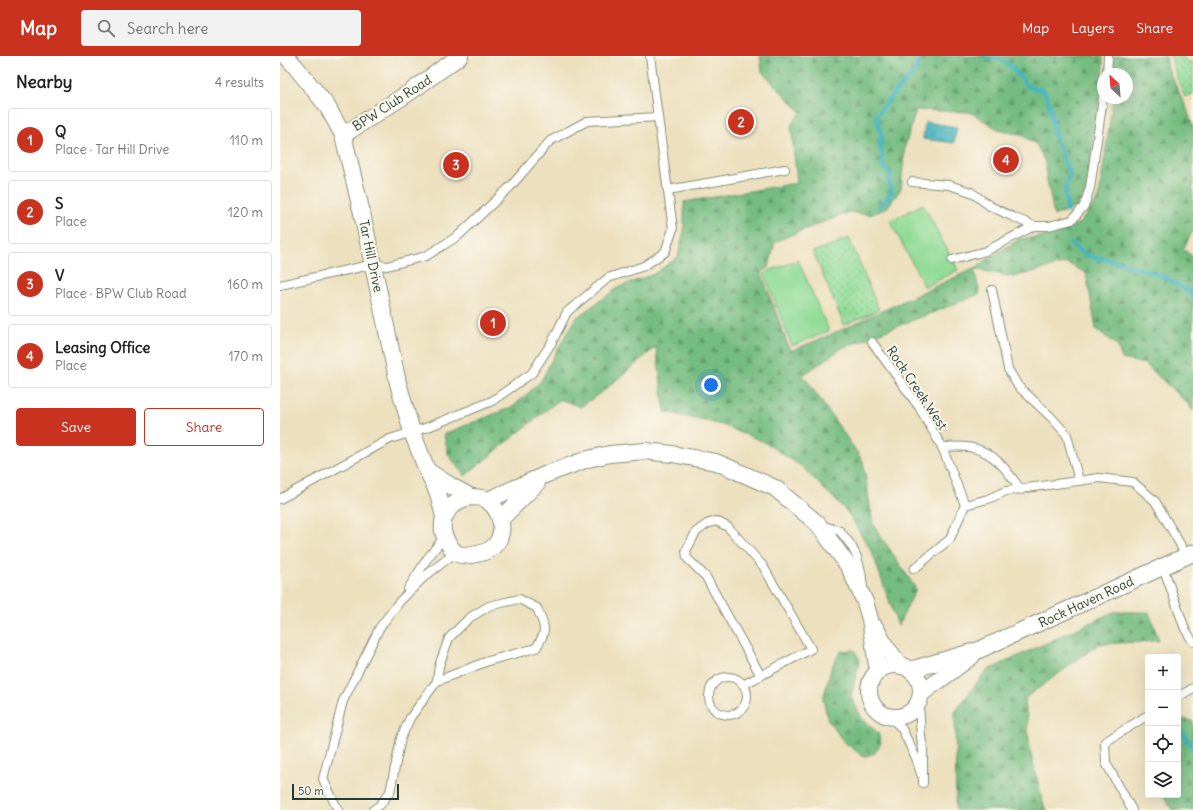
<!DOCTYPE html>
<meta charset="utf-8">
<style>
:root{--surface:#fff;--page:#f2f2f2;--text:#222;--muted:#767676;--line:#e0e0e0;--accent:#c8321e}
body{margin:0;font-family:Delius,sans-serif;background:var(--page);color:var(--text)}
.controls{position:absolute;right:12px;bottom:12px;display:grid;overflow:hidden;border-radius:4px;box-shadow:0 4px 16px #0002}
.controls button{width:36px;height:36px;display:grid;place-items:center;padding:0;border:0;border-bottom:1px solid var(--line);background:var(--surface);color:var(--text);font:20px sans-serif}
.compass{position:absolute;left:817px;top:12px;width:36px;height:36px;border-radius:50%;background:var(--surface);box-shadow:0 4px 16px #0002;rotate:334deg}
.scale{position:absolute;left:12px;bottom:10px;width:107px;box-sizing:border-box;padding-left:4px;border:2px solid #1f3d34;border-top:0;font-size:11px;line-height:14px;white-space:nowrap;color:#1f3d34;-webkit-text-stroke:3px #fbf7ec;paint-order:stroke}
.you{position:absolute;left:431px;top:329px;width:14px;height:14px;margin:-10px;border:3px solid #fff;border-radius:50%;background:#1a73e8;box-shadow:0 0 0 6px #1a73e833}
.badge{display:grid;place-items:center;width:26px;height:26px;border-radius:50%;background:var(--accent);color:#fff;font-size:13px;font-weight:700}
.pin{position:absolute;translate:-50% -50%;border:2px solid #fff;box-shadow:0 1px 4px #0006}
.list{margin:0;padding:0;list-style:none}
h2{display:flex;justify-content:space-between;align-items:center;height:52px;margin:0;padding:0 16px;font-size:17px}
h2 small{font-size:13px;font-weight:400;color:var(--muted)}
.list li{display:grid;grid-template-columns:26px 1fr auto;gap:12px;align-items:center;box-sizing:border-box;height:64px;margin:0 8px 8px;padding:0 8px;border:1px solid var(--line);border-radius:4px}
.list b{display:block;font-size:15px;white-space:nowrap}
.list p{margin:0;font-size:13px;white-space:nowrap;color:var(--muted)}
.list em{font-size:13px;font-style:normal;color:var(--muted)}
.actions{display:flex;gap:8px;padding:12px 16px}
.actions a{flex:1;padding:9px 0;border:1px solid var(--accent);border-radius:4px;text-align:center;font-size:14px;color:var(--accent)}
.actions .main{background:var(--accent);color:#fff}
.icon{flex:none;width:22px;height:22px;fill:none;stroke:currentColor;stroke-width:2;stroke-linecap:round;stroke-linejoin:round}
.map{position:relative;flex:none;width:913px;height:754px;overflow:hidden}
header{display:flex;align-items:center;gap:24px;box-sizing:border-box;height:56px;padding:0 20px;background:var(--accent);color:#fff}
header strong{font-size:19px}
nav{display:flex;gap:22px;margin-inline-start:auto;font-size:14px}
.search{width:280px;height:36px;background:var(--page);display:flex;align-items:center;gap:10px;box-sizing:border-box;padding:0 14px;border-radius:4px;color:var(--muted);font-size:15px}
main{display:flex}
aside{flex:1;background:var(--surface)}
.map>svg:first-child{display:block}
</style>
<header>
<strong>Map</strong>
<div class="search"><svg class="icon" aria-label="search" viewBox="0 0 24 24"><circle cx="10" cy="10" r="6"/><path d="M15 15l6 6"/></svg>Search here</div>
<nav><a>Map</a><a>Layers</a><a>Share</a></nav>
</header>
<main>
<aside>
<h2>Nearby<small>4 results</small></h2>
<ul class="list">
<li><span class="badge">1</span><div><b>Q</b><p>Place · Tar Hill Drive</p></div><em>110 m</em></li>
<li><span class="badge">2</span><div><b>S</b><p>Place</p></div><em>120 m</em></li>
<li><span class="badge">3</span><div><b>V</b><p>Place · BPW Club Road</p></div><em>160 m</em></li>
<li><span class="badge">4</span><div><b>Leasing Office</b><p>Place</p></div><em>170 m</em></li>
</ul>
<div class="actions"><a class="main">Save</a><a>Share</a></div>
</aside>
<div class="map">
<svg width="913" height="754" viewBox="0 0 913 754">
<defs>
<pattern id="green-dots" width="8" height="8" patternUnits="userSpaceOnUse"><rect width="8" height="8" fill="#91dc98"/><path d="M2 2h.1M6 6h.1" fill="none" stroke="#76b47d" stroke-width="1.8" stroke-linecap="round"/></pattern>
<pattern id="forest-firs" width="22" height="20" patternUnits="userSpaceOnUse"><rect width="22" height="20" fill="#74bc80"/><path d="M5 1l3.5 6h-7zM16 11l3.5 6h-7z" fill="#5f9a6a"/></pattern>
<pattern id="water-waves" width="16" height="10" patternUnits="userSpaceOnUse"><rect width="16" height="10" fill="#45b4bf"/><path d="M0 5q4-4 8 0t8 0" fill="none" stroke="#39949c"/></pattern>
</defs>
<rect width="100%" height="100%" fill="#fbf7ec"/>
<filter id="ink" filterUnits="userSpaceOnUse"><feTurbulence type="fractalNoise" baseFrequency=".025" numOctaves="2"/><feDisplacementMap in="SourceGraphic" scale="8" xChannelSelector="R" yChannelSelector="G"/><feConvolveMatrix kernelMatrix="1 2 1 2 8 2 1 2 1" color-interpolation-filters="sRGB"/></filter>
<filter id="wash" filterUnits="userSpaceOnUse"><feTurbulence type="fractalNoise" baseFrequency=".012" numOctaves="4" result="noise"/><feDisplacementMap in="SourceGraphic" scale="16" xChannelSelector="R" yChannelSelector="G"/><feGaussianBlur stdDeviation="0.9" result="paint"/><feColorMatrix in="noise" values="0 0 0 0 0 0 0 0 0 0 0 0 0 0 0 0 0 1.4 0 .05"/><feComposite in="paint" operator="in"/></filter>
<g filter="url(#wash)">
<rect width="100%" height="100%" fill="#ece0be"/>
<g fill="url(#green-dots)" stroke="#588c66">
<polygon points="890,0 903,0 907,6 913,6 913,38 905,41 897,22"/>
<polygon points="569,182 599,254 564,269 533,196"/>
</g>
<g fill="url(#forest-firs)" stroke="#4a7c5a">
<polygon points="480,0 823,0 823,18 806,136 798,150 774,160 766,118 765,106 756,88 739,78 721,75 690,56 636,54 625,90 621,133 607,152 590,159 569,156 518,176 495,186 489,211 481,216 510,295 550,279 693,213 739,183 767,180 800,167 819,141 833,42 847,42 847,18 833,18 834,0 886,0 888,13 907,53 913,72 913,175 903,193 913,201 913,355 909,349 865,308 842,303 837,289 816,273 806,217 787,207 733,221 694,213 700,238 562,292 523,319 583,405 593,468 636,533 618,570 592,496 568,457 521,410 484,386 442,369 385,356 376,291 322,336 300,351 280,343 185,420 168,398 164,378 234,350 261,325 277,294 297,261 339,231 374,218 398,201 404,174 404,146 517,127 511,69 521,56 482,16"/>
<polygon points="833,556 869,556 879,585 819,588 745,642 750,694 763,747 767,754 676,754 675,656 706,615"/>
<polygon points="574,594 580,603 571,641 582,662 598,677 601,687 595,697 584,701 564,686 548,664 543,643 552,610 561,595"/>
<polygon points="904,663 913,665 913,754 892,754 883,739 898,739 898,664"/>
</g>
<g fill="#91dc98" stroke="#588c66">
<polygon points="643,148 678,214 645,231 610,165"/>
<polygon points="518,204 549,275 512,290 484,217"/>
</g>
<polygon fill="url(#water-waves)" stroke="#32787a" points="645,66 677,71 674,87 643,83"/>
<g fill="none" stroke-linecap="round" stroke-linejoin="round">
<g stroke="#45b4bf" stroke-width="4.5">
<polyline points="703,0 720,3 733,12 747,30 764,35 770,50 774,78 790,118 785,134 787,155"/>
<polyline points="599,151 605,145 612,136 609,125 610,117 603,111 600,87 602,81 596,60 616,35 635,16 641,0"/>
<polyline points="791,188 800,195 811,201 830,204 880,219 909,235 913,240"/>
<path d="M898 670C902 678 909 684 913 693"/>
</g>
</g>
</g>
<g filter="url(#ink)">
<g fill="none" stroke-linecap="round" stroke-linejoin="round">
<defs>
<g id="service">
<polyline points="370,0 378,61"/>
<polyline points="827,18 828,0"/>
<polyline points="632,126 669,129 691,136 710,150 733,161 754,170 769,170 792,164 804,150 810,132 823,42"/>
<polyline points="388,134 505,113"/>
<polyline points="672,204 706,195 754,170"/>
<polyline points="0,229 94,208 107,210 146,200 178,180 231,130 270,85 307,65 378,61 393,173 385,196 364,210 328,222 287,256 272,286 252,317 212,345 148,371 110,383 0,443"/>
<polyline points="712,234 728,313 738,330 771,361 787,379 799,425"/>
<polyline points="592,286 639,351 662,391 685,449"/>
<path d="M662 391C672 391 683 389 693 392 716 397 728 416 741 434"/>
<polyline points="541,469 560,475 571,489 577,501 581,515 583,531"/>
<polyline points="883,511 905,573 913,586"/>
<polyline points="634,513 670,483 685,449 708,443 726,435 819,422 853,426 875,445 900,488 905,500"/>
<polyline points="128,533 147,503 164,481"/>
<circle cx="448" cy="640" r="19"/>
<polyline points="463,629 531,593 483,510 448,471 436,465 427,468 416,476 406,495 407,502 426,521 481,620"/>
<polyline points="898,641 913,632"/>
<polyline points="639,647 641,680 643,694 643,727"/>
<polyline points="611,661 622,673 636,702 641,718"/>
<polyline points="58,754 43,723 63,645 100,571 120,545 144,521 175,497"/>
<path d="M93 754 100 749 110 736 121 682 130 662 157 625 159 610 169 582 189 562 209 550 239 543 257 552C265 572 268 573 256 592L208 605 157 625"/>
<polyline points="852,754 826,707 825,686 868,659"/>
</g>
<g id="minor">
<polyline points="6,0 15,10 47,50 63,79 82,157 118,327 132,376 147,414 158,437 164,461"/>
<polyline points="63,79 130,36 180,0"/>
<polyline points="148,415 171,430 191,441"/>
<path d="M191 441C196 441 204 441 208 445 222 456 227 478 213 491 208 496 198 498 191 499 180 500 176 499 170 490 154 469 166 445 191 441Z"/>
<polyline points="208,444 267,418 308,403 330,398 365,395 392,398 436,406 495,432 538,468 569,511 585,546 590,563 598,616"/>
<polyline points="221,463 257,427"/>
<polyline points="595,571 606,591 621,610"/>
<circle cx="615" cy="635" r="26"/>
<polyline points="630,614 699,594 913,497"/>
<polyline points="642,637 692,600"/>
</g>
</defs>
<use href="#service" stroke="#868e79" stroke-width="10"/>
<use href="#minor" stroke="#868e79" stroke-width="18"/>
<use href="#service" stroke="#fff" stroke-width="8"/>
<use href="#minor" stroke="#fff" stroke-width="16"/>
</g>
</g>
<g text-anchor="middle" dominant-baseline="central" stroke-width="4" stroke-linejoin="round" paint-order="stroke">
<g font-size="13" fill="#1f3d34" stroke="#fbf7ec">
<text transform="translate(112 47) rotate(-33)">BPW Club Road</text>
<text transform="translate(91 200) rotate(78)">Tar Hill Drive</text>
<text transform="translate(637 332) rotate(56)">Rock Creek West</text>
<text transform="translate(806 546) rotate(-25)">Rock Haven Road</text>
</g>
</g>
</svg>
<div class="controls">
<button>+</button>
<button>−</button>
<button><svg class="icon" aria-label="locate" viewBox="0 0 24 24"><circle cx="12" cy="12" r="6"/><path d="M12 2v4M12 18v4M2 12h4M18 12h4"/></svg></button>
<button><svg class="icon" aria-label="layers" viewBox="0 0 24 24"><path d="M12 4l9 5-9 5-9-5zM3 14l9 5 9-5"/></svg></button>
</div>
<svg class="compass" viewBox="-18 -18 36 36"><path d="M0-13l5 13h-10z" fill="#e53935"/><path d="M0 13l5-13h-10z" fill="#767676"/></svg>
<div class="scale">50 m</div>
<div class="you"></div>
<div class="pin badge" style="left:213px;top:267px">1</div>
<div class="pin badge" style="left:461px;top:66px">2</div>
<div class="pin badge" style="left:176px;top:109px">3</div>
<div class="pin badge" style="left:726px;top:104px">4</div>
</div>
</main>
